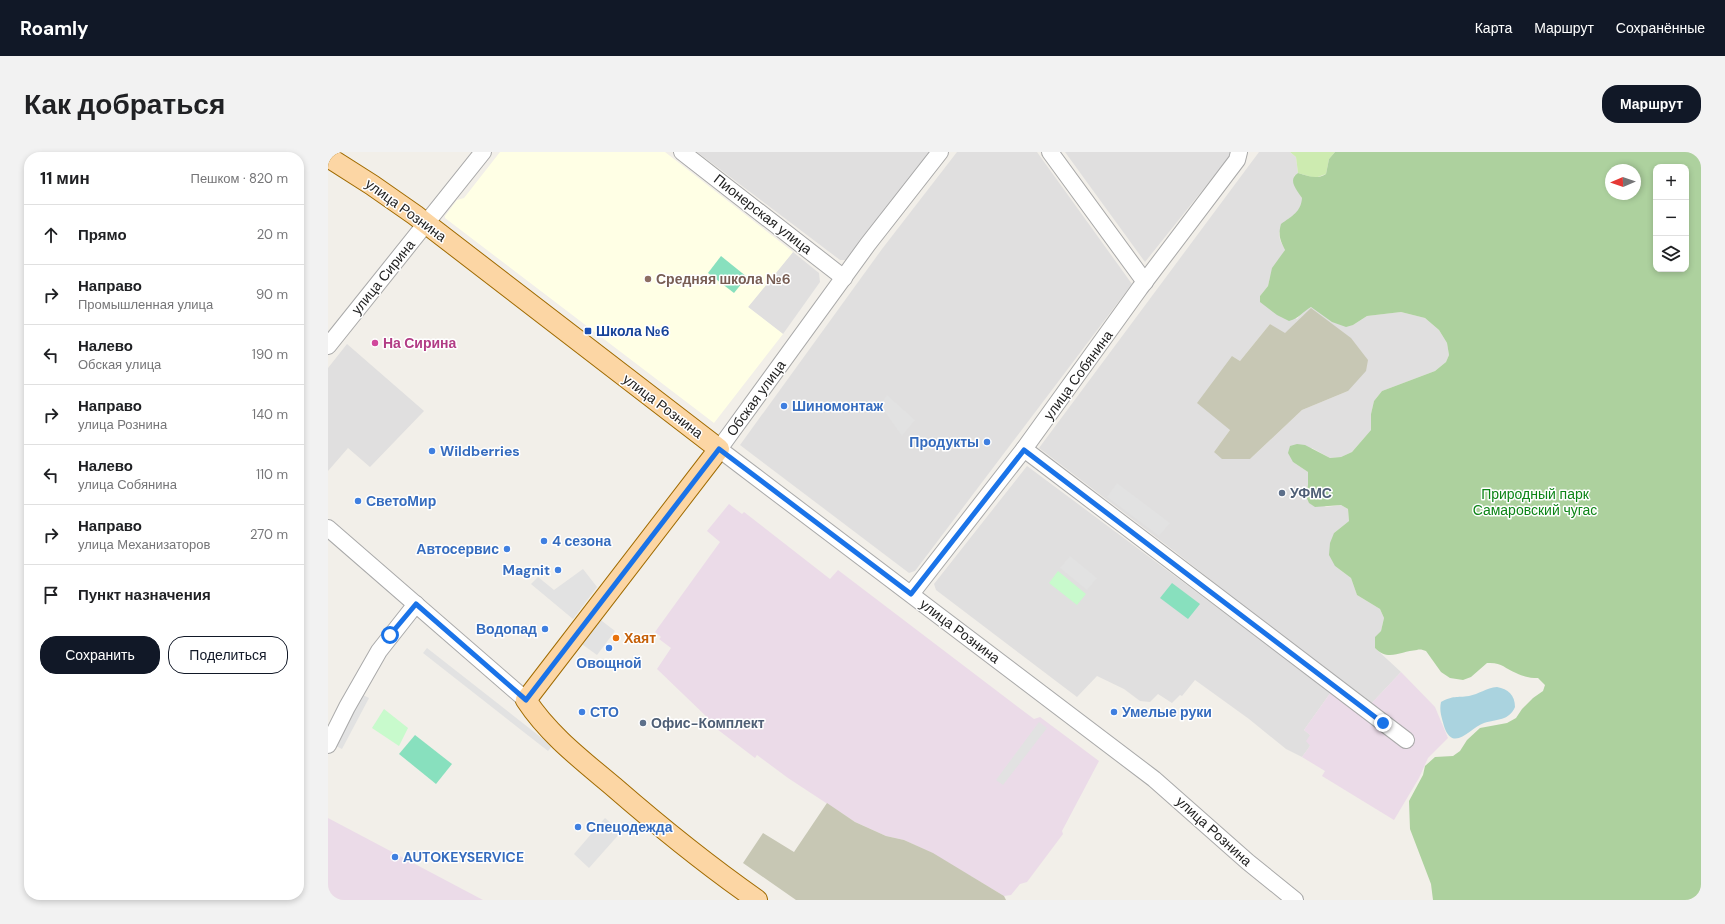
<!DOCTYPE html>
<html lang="ru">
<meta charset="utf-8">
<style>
:root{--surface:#fff;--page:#f2f2f2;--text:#202124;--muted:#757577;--line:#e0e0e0;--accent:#111827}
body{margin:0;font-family:"DM Sans",sans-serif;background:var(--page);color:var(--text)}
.controls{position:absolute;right:12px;top:12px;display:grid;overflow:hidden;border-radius:8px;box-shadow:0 2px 6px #0003}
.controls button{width:36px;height:36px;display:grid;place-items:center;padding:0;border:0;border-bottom:1px solid var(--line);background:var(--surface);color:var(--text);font:20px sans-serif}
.compass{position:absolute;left:1277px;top:12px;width:36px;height:36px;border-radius:50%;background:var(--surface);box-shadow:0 2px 6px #0003;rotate:268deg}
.stop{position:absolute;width:12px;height:12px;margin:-9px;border:3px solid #1a73e8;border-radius:50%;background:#fff}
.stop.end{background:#1a73e8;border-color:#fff;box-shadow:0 1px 4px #0008}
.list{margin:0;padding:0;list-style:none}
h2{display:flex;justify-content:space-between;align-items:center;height:52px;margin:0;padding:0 16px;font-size:17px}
h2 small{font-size:13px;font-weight:400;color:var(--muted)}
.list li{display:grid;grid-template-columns:26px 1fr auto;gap:12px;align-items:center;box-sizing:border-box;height:60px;padding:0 16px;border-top:1px solid var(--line)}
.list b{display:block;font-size:15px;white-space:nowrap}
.list p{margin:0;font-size:13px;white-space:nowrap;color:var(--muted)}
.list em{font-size:13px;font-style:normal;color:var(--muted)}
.actions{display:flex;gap:8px;padding:12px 16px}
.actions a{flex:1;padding:9px 0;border:1px solid var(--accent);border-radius:16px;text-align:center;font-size:14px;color:var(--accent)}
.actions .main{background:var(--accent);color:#fff}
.icon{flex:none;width:22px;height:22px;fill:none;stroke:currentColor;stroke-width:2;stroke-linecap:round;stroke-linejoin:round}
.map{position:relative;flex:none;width:1373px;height:748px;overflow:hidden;border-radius:16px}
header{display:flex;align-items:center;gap:24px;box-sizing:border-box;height:56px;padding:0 20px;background:var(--accent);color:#fff}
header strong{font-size:19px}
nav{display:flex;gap:22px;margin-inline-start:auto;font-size:14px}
.intro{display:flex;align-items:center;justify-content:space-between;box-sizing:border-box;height:96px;padding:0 24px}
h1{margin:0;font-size:28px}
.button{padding:10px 18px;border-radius:16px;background:var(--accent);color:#fff;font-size:14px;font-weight:700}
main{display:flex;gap:24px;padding:0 24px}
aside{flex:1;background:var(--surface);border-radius:16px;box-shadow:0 2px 6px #0003}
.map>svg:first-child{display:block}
</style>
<header>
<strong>Roamly</strong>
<nav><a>Карта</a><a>Маршрут</a><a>Сохранённые</a></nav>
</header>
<div class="intro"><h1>Как добраться</h1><a class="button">Маршрут</a></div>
<main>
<aside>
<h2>11 мин<small>Пешком · 820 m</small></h2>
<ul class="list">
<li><svg class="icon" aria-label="ahead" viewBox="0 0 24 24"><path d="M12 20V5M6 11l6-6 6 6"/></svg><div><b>Прямо</b></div><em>20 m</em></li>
<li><svg class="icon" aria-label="right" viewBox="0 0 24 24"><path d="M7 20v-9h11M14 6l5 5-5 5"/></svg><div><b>Направо</b><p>Промышленная улица</p></div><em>90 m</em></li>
<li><svg class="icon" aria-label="left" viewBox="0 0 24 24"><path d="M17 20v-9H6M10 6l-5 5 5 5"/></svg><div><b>Налево</b><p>Обская улица</p></div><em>190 m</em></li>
<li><svg class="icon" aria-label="right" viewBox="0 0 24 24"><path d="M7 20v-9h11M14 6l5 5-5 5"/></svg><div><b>Направо</b><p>улица Рознина</p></div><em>140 m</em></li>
<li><svg class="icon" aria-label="left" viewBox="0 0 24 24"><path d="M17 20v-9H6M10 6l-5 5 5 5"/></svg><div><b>Налево</b><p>улица Собянина</p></div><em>110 m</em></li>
<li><svg class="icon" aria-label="right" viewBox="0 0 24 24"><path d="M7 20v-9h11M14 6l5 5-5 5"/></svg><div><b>Направо</b><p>улица Механизаторов</p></div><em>270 m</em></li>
<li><svg class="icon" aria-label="arrive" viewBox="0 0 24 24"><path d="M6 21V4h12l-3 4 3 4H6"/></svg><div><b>Пункт назначения</b></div></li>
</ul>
<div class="actions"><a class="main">Сохранить</a><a>Поделиться</a></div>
</aside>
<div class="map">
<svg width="1373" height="748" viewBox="0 0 1373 748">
<rect width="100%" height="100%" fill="#f2efe9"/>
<g fill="#e0dfdf" fill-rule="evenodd">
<polygon points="369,0 602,0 518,108 512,108"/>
<polygon points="629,0 709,0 804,132 587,419 581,421 412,293 554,97"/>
<polygon points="737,0 905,0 817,110"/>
<path d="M931 0H962L968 5 970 21 966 24 967 35 974 46V52L967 63 960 67 951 81 952 88 957 98 942 125 940 134 932 144 969 167 977 158 983 155 1025 173 1039 164 1073 160 1097 166 1111 178 1119 191 1121 203 1118 210 1107 219 1054 239 1046 249 1043 262V278L1024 300 1013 305 1002 306 984 296 965 310 980 320V333L978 344 998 355 1013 353 1020 357 1021 369 1006 381 1007 414 1023 426 1029 443 1052 457 1056 466 1053 479 1047 486V496L1073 520 1041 554 850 402 711 296ZM942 172 956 182 1020 239 974 258 922 307 886 300 902 278 904 204 912 209Z"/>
<polygon points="465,100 491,121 492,130 455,182 420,155"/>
<polygon points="19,192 96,259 42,315 20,296 0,319 0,216"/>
<polygon points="699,314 1003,540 976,578 982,583 982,594 974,605 958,597 921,567 867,528 854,544 852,543 844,551 830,542 822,550 812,549 796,537 769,524 749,545 608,438 606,432"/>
</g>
<g fill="#ebdbe8">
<polygon points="401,352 414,362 416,360 502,427 510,418 698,561 706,567 712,565 771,609 734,679 735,682 699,730 692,732 683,743 676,744 604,701 576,688 558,684 527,670 460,626 429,603 427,606 381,571 382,568 329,517 343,496 331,487 333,485 327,480 392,390 379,379"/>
<polygon points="1073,520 1107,555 1120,586 1100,606 1091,626 1066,668 994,624 997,619 974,605 982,594 978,589 982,583 976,578 1003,540 1041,554"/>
<polygon points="0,666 155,748 10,748 0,741"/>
</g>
<polygon fill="#ffffe5" points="172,0 337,0 465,100 420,155 455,182 386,271 117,66 117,64 129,48 136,46"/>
<g fill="#c7c7b4">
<polygon points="983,156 1023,186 1040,208 1038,219 1020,239 974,258 922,307 894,307 886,300 902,278 869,251 904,204 912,209 942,172 957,181"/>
<polygon points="499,651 527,670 558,684 576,688 605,701 676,744 678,748 468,748 415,711 435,681 466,700"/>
</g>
<polygon fill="#cdebb0" points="962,0 1007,0 1001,7 998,22 987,26 970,21 968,5"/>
<path fill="#add19e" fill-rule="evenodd" d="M1007 0H1373V748H1105L1103 732 1082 677 1081 649 1095 623 1097 614 1107 605 1125 604 1132 599 1139 588 1152 576 1179 571 1188 566 1194 557 1205 546 1215 539 1217 533 1210 526C1202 526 1196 525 1188 521 1176 516 1174 510 1159 511L1143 525 1135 528 1122 526 1113 520 1098 499C1095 498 1092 497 1089 498 1073 499 1060 510 1047 496V485L1053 479 1056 466 1052 457 1029 443 1023 426 1007 414 1001 403 1002 391 1006 381 1021 369 1020 357 1013 353 987 355 981 351 978 344 980 333V320L965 310 960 301 962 294 969 292 977 293 1002 306 1013 305 1024 300 1043 278V262L1046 249 1054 239 1107 219 1118 210 1121 203 1119 191 1111 178 1097 166 1073 160 1039 164 1025 173 1018 175 1004 170 983 155C974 160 972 166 961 169L949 163 932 150V144L940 134 944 116 957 98C952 88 950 83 953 72 964 64 973 60 974 46 969 38 959 28 970 21 981 24 988 28 998 22L1001 7ZM1328 15H1358V117H1328ZM1283 18H1307V42H1283Z"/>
<g fill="#c8facc">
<polygon points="730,419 758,442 749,453 721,431"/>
<polygon points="56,557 80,576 71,594 44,576"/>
</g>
<g fill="#88e0be">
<polygon points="393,104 419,125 406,141 380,121"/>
<polygon points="844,431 872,452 860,467 832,446"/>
<polygon points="87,583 124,612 108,632 71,602"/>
</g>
<g fill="#e2e2e2">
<polygon points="559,243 587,268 574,284 552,253"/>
<polygon points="789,331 842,371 831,384 779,345"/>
<polygon points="742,404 769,426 759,438 732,416"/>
<polygon points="255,417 269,435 245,467 203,432 210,425 226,438"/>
<polygon points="270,466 287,479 269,503 251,490"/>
<polygon points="99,496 224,594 220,599 95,501"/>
<polygon points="33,542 41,546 14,597 6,593"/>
<polygon points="711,570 719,576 675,633 668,628"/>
<polygon points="277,666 293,680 261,716 246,702"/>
</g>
<path fill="#aad3df" d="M1169 535C1180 537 1187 543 1187 555 1181 569 1169 567 1156 571 1143 575 1125 602 1116 574 1114 566 1111 559 1113 550 1126 543 1128 546 1141 544 1151 542 1158 536 1169 535Z"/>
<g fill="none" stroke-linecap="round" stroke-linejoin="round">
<defs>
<g id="minor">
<polyline points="354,0 516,126"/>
<polyline points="612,0 540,92 391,297 826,627 920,710 967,748"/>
<polyline points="722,0 817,130"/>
<polyline points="0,194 155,0"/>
<polyline points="696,297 1078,588"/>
<polyline points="0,376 198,548"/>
<polyline points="583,442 696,297 812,136 909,8 911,0"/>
<polyline points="0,593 19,555 51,499 88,452"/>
</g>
<path id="major" d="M0 5 44 33 87 63 391 297 198 548C221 583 254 608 286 635 332 675 379 713 429 748"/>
</defs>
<use href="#minor" stroke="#a9a9a9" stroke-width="18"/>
<use href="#major" stroke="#a06b00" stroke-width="22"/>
<use href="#minor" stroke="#fff" stroke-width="16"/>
<use href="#major" stroke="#fcd6a4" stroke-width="20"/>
</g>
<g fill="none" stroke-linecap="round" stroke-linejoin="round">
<polyline stroke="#1a73e8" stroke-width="5" points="62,483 88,452 198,548 391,297 583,442 696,298 1055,571"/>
</g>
<circle fill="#8d6e63" stroke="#fff" stroke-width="1.5" cx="320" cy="127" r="4"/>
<rect fill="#1a4fb4" stroke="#fff" stroke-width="1.5" x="256" y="175" width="8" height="8" rx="2"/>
<circle fill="#d1479c" stroke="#fff" stroke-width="1.5" cx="47" cy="191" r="4"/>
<g fill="#3f7fe0" stroke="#fff" stroke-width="1.5">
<circle cx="456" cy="254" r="4"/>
<circle cx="659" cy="290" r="4"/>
<circle cx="104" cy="299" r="4"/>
<circle cx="30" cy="349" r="4"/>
<circle cx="216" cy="389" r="4"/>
<circle cx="179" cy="397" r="4"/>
<circle cx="230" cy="418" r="4"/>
<circle cx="217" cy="477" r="4"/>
<circle cx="281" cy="496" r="4"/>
<circle cx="254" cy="560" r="4"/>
<circle cx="786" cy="560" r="4"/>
<circle cx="250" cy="675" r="4"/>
<circle cx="67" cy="705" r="4"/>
</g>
<g fill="#5c6f8a" stroke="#fff" stroke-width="1.5">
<circle cx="954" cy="341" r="4"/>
<circle cx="315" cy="571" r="4"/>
</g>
<circle fill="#e8710a" stroke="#fff" stroke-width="1.5" cx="288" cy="486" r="4"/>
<g text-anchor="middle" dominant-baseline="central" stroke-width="3" stroke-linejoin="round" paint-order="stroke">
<g font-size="14" fill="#222" stroke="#fff">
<text transform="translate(78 58) rotate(36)">улица Рознина</text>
<text transform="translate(435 62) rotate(38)">Пионерская улица</text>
<text transform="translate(55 125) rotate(-51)">улица Сирина</text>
<text transform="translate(750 223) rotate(-54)">улица Собянина</text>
<text transform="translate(428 246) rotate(-54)">Обская улица</text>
<text transform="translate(335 254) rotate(37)">улица Рознина</text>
<text transform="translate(632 479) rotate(37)">улица Рознина</text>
<text transform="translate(886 679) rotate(42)">улица Рознина</text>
</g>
<g font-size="14" font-weight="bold" fill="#785e54" stroke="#fff" text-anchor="start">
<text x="328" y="127">Средняя школа №6</text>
</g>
<g font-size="14" font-weight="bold" fill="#164399" stroke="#fff" text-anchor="start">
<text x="268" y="179">Школа №6</text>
</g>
<g font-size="14" font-weight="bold" fill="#b23c85" stroke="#fff" text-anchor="start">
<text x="55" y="191">На Сирина</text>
</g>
<g font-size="14" font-weight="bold" fill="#366cbe" stroke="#fff" text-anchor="start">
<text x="464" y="254">Шиномонтаж</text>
<text x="651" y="290" text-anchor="end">Продукты</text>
<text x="112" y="299">Wildberries</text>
<text x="38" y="349">СветоМир</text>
<text x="224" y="389">4 сезона</text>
<text x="171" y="397" text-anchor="end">Автосервис</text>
<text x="222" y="418" text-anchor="end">Magnit</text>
<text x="209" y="477" text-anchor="end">Водопад</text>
<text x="281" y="511" text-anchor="middle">Овощной</text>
<text x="262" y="560">СТО</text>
<text x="794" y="560">Умелые руки</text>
<text x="258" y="675">Спецодежда</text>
<text x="75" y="705">AUTOKEYSERVICE</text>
</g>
<g font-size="14" font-weight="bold" fill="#4e5e75" stroke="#fff" text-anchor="start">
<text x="962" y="341">УФМС</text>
<text x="323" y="571">Офис-Комплект</text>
</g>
<g font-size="14" fill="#0c8416" stroke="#fff">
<text x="1207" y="342">Природный парк<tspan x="1207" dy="16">Самаровский чугас</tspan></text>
</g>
<g font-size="14" font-weight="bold" fill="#c56008" stroke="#fff" text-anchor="start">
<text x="296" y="486">Хаят</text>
</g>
</g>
</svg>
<div class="controls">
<button>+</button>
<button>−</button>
<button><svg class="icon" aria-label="layers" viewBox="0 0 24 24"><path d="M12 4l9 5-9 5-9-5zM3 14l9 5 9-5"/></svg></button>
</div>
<svg class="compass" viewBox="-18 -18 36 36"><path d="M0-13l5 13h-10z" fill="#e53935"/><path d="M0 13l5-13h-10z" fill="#757577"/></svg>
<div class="stop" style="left:62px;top:483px"></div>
<div class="stop end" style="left:1055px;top:571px"></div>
</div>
</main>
